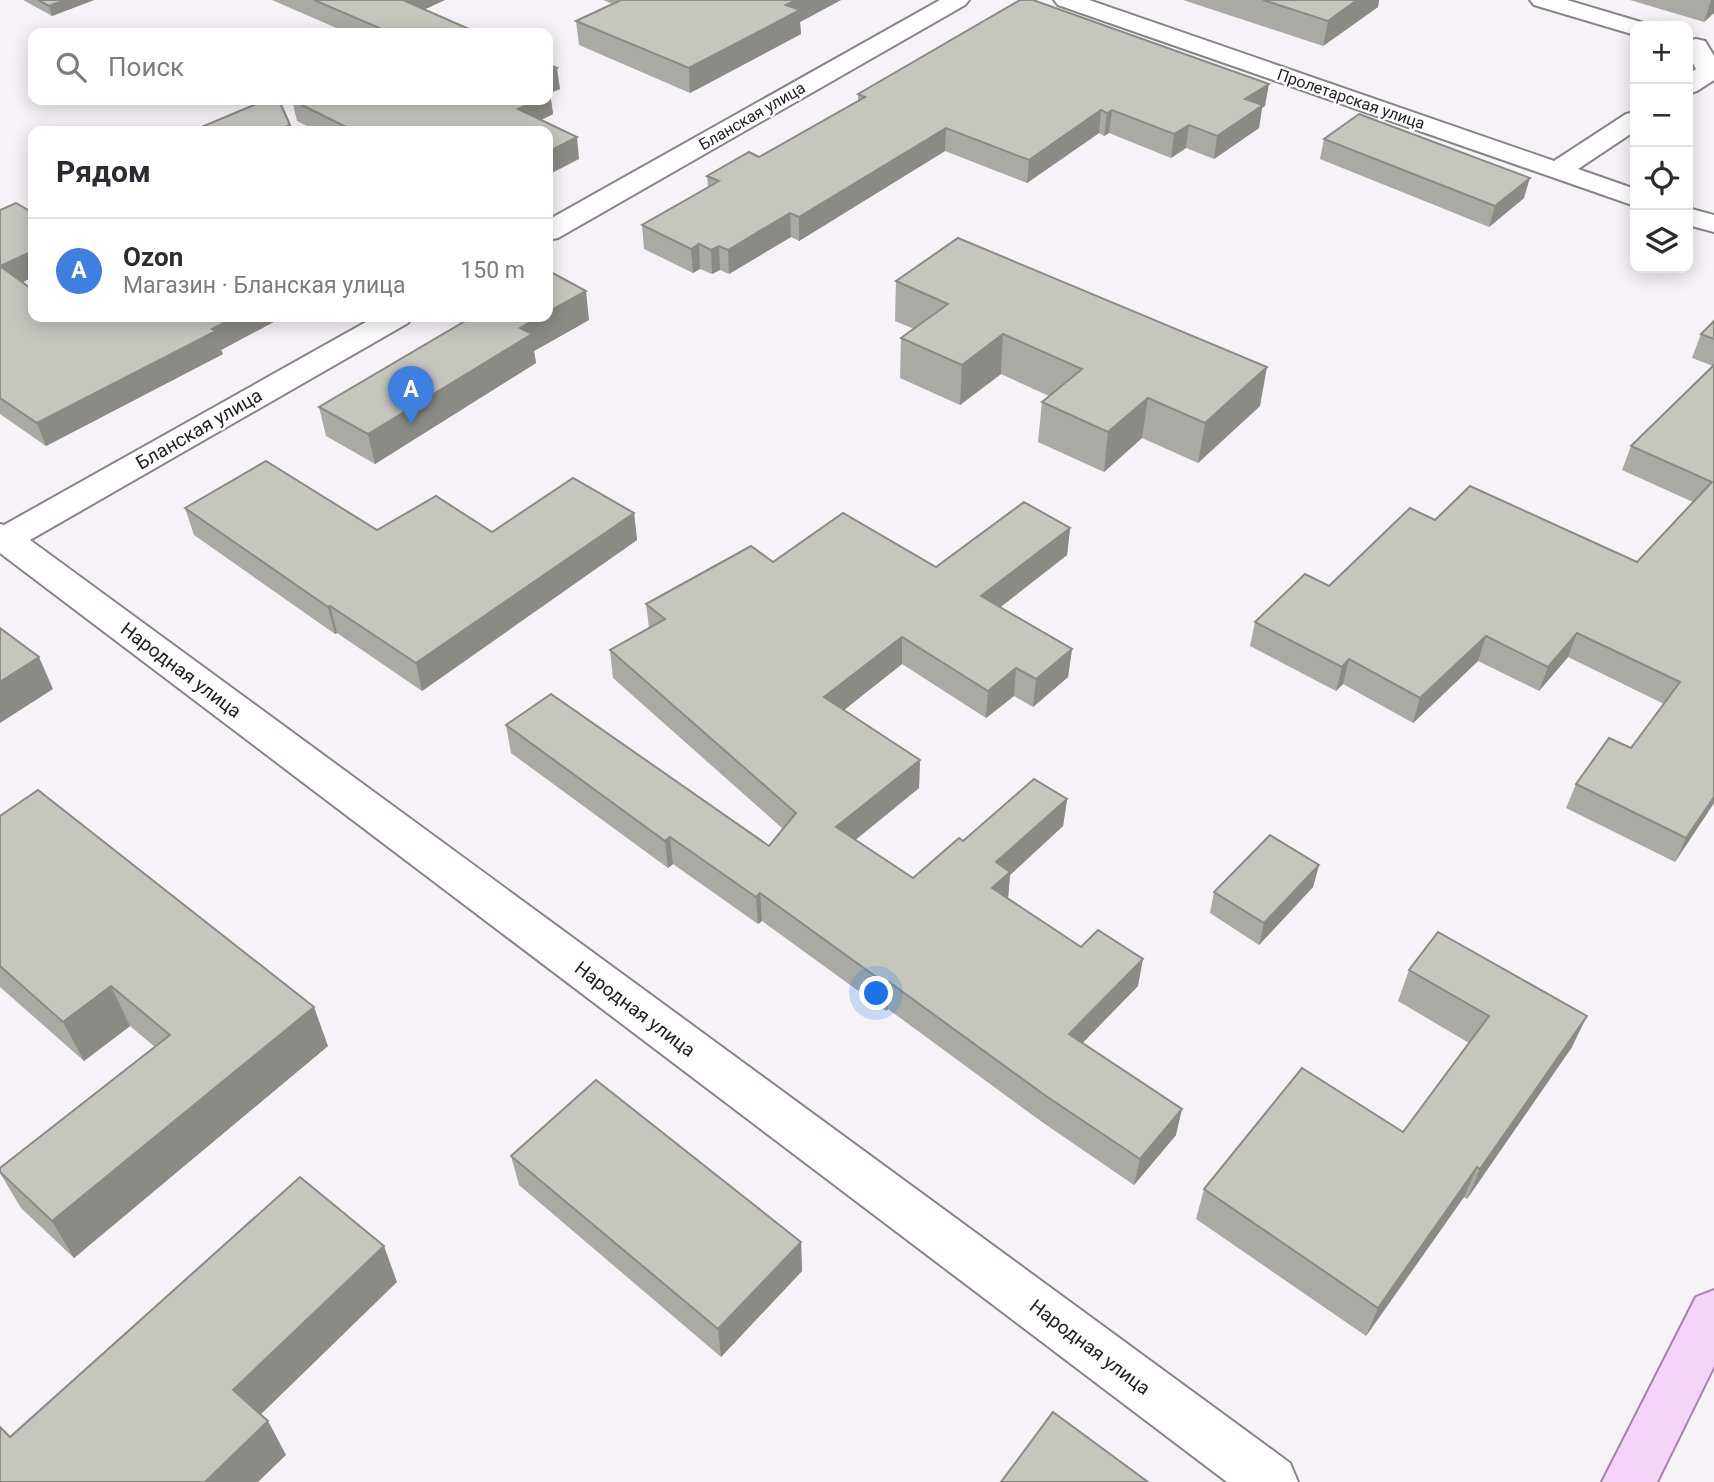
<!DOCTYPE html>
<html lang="ru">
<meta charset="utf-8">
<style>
:root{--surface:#fff;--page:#f2f2f3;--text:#2b2b33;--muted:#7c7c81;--line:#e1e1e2;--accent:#b45309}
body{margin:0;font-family:Roboto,sans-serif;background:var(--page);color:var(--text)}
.controls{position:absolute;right:21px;top:21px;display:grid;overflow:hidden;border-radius:14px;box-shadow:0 4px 18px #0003}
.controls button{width:63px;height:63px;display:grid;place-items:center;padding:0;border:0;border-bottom:2px solid var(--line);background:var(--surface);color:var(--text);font:35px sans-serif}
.you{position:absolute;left:877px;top:994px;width:24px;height:24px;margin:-18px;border:5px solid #fff;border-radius:50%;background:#1a73e8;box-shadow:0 0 0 10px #1a73e833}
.badge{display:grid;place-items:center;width:46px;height:46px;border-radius:50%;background:var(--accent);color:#fff;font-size:23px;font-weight:700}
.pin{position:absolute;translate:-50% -58px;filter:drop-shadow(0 2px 4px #0008)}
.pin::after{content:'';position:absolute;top:37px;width:24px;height:21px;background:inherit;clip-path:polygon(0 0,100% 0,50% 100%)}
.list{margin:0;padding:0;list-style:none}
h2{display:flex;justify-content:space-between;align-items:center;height:91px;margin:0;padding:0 28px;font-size:30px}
h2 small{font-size:23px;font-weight:400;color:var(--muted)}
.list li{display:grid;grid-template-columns:46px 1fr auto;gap:21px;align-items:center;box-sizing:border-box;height:105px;padding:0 28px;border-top:2px solid var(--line)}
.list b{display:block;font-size:26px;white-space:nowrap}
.list p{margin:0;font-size:23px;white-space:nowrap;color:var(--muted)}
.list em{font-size:23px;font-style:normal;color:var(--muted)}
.icon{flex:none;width:38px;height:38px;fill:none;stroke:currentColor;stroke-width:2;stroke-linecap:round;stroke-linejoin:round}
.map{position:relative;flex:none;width:1714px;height:1482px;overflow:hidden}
.search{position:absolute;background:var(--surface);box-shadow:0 4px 18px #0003;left:28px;top:28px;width:525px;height:77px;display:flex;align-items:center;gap:18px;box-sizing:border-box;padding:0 24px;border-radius:14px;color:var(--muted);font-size:26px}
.panel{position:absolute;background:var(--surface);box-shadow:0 4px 18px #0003;left:28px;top:126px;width:525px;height:196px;border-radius:14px}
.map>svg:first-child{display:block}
</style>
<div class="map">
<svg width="1714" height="1482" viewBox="0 0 1714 1482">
<rect width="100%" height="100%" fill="#f7f1f8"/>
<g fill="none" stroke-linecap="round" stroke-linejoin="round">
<defs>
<g id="minor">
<polygon points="940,0 969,0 965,5 558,238 548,240 548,220"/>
<polygon points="1054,0 1089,0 1554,161 1626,114 1635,112 1635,131 1578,169 1635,189 1635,206 1058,5"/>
<polygon points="1530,0 1567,0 1644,23 1646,26 1635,26 1635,35 1534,5"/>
<polygon points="1696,39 1705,41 1714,56 1714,80 1697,91 1688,94 1688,75 1696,69 1688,53 1688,41"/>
<polygon points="1688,208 1714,215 1714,232 1688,225"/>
<polygon points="375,317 412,317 408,323 30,540 1290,1463 1298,1482 1227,1482 0,553 0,524 4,525"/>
</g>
<polygon id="major" points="1714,1290 1714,1366 1657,1482 1602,1482 1696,1297"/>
</defs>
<use href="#minor" stroke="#89848a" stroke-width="4"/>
<use href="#major" stroke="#a782ad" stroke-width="4"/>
<use href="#minor" fill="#fff" fill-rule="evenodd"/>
<use href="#major" fill="#f5d4fa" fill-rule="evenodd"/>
</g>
<g fill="#a9aaa3">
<polygon points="23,0 94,0 52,16"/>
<polygon points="272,0 445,0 424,9 478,33 348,33"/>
<polygon points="603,0 841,0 800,22 801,34 690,93 579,45 576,21 613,4"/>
<polygon points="1183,0 1379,0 1378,7 1323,46"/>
<polygon points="1630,0 1714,0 1714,13 1704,22"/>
<polygon points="548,64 560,89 550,93 553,114 541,120 579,159 548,131 317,131 297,121 292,100"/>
<polygon points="858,94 1265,106 1262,108 1259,128 1214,159 1186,148 1171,158 1109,133 1104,136 1099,133 1027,183 945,151 799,241 791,237 729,274 720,270 712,274 700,269 693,273 644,249 642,225 708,187 707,176 759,157 858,101"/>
<polygon points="1324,139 1524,198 1489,227 1320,159"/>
<polygon points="0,210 33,213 33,277 22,282 72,318 74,317 283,317 221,350 223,354 46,446 0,414"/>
<polygon points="896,281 1260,406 1198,463 1142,438 1104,472 1038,442 1042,402 1049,396 1001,374 960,405 900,378 901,338 914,329 895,321"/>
<polygon points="589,320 534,351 536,363 375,464 326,436 319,407"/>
<polygon points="1714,321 1714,803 1675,862 1566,808 1576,784 1631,748 1664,704 1568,657 1539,691 1478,661 1413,723 1343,684 1336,691 1250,646 1255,622 1329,586 1435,520 1637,562 1693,502 1622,470 1631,446 1713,366 1692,358 1701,334"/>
<polygon points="185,508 377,530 492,532 634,513 637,540 422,691 337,633 335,634 194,535"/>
<polygon points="1070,528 1067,555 1000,607 1072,649 1068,677 1033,707 1014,696 986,718 902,664 844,710 920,760 919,788 855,840 913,878 963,841 1067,799 1063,826 1010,875 1008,898 1138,986 1082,1043 1176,1135 1134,1185 1042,1122 888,1009 886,1011 762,921 758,924 673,864 668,868 511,753 506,725 769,846 783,829 613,678 610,650 649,628 646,604 773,562 936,567"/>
<polygon points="0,816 328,1046 74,1258 21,1208 0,1173 0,1168 155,1047 130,1026 84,1061 0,987"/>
<polygon points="1319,865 1313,887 1259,945 1210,913 1214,892"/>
<polygon points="1409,970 1572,1047 1467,1199 1464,1197 1366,1336 1196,1219 1204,1189 1403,1132 1469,1043 1398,1001"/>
<polygon points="511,1156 801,1242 802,1271 721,1357 519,1185"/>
</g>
<g fill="#8a8b85">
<polygon points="65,0 94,0 52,16 49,6"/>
<polygon points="400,0 445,0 404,19"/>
<polygon points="796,0 841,0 800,22 801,34 690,93 689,68 786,5"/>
<polygon points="1357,0 1379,0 1378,7 1323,46 1328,21"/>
<polygon points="1711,0 1714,0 1714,13 1704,22"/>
<polygon points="557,68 560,89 550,93 553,114 521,130 518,109 529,100 548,100 548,72"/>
<polygon points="1269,84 1265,106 1262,108 1259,128 1214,159 1217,136 1245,99"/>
<polygon points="1101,110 1099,133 1027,183 1029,160"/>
<polygon points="1112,110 1109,133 1104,136 1107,113"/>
<polygon points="290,125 291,131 276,131"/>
<polygon points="1189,125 1186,148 1171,158 1174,134"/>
<polygon points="946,128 945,151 799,241 799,217"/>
<polygon points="577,137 579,159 548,175 548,152"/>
<polygon points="1530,178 1524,198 1489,227 1495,206"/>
<polygon points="790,213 791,237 729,274 728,250"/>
<polygon points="699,244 700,269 693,273 691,249"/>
<polygon points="719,246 720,270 712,274 711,250"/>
<polygon points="33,251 33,277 9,289 0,266"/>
<polygon points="586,291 589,320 534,351 536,363 375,464 368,434 520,328 539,317 548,317 548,312"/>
<polygon points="235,317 283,317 221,350 223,354 46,446 37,423"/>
<polygon points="1003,334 1001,374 960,405 962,365"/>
<polygon points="1267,367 1260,406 1198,463 1205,423"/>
<polygon points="1148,398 1142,438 1104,472 1108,432"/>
<polygon points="634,513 637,540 422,691 416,663"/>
<polygon points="1070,528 1067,555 979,624 981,596"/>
<polygon points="330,606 337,633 335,634 328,607"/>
<polygon points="1577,633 1568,657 1539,691 1548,667"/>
<polygon points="1486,636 1478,661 1413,723 1420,698"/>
<polygon points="902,637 902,664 825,725 824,697"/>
<polygon points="1072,649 1068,677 1033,707 1036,679"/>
<polygon points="39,657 53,689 0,723 0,682"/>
<polygon points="1349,659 1343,684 1336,691 1342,667"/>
<polygon points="1016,668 1014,696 986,718 988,691"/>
<polygon points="920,760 919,788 837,855 836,827"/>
<polygon points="1714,797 1714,803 1675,862 1686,838"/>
<polygon points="1067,799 1063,826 1010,875 1008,899 990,915 996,862"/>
<polygon points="670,837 673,864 668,868 665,841"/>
<polygon points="1319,865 1313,887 1259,945 1264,923"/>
<polygon points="760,893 762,921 758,924 756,897"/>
<polygon points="1143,959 1138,986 1065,1061 1069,1034"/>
<polygon points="889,982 888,1009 886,1011 886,984"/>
<polygon points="111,986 130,1026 84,1061 63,1022"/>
<polygon points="314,1007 328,1046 74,1258 52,1221"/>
<polygon points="1587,1016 1572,1047 1467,1199 1480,1169"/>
<polygon points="1182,1109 1176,1135 1134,1185 1140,1159"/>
<polygon points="1477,1167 1464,1197 1366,1336 1378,1308"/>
<polygon points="801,1242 802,1271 721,1357 718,1329"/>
<polygon points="384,1246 397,1282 251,1424 233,1390"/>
<polygon points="268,1421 286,1455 258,1482 205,1482"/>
</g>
<g fill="#c5c6be" stroke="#8a8b85" stroke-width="2">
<polygon points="38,0 65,0 49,6"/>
<polygon points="314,0 403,0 478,33 391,33"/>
<polygon points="621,0 796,0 786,5 800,10 689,68 576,21"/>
<polygon points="1020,0 1033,0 1269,84 1245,99 1263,105 1217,136 1189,125 1174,134 1112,110 1107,113 1101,110 1029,160 946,128 799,217 790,213 728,250 719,246 711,250 699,244 691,249 642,225 719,181 707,176 749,152 759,157 865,97 858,94"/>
<polygon points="1263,0 1357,0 1328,21"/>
<polygon points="548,64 557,68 548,72"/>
<polygon points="266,100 279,100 290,125 276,131 192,131"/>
<polygon points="292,100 537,100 518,109 577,137 548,152 548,131 354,131"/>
<polygon points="1359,114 1530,178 1495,206 1324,139"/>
<polygon points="16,203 33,213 33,251 0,266 33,290 33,317 70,317 72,318 74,317 235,317 212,329 216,331 37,423 0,398 0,210"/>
<polygon points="958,238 1267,367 1205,423 1148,398 1108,432 1042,402 1082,369 1003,334 962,365 901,338 948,304 896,281"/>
<polygon points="549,271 586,291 548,312 548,272"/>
<polygon points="472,317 539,317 520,328 532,334 368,434 319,407"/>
<polygon points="1714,321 1714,339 1701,334"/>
<polygon points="1714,365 1714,797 1686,838 1576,784 1609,738 1631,748 1680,682 1577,633 1548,667 1486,636 1420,698 1349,659 1342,667 1255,622 1305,574 1329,586 1410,508 1435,520 1470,486 1637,562 1712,482 1631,446"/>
<polygon points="266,461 377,530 436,496 492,532 573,478 634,513 416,663 330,606 328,607 185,508"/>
<polygon points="1024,502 1070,528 981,596 1072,649 1036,679 1016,668 988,691 902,637 824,697 920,760 836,827 913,878 959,838 963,841 1034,779 1067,799 996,862 1010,872 992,888 1081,947 1098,930 1143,959 1069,1034 1182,1109 1140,1159 1046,1096 889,982 886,984 760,893 756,897 670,837 665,841 506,725 551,694 769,846 796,813 610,650 665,619 646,604 751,546 773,562 843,513 936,567"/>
<polygon points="0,628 39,657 0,682"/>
<polygon points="38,790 314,1007 52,1221 0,1172 0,1168 170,1035 111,986 63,1022 0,966 0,816"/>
<polygon points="1270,835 1319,865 1264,923 1214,892"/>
<polygon points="1438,932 1587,1016 1480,1169 1477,1167 1378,1308 1204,1189 1302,1068 1403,1132 1489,1016 1409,970"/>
<polygon points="596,1080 801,1242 718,1329 511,1156"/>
<polygon points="300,1177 384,1246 233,1390 268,1421 205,1482 0,1482 0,1427 10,1437"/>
<polygon points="1053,1412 1148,1482 1001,1482"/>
</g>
<g text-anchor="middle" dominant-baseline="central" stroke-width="5" stroke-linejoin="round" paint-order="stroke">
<g font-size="16" fill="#232124" stroke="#fff">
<text transform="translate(1351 99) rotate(19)">Пролетарская улица</text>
<text transform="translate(752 116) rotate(-30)">Бланская улица</text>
</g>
<g font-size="19" fill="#232124" stroke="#fff">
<text transform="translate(199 429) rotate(-30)">Бланская улица</text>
<text transform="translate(181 670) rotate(37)">Народная улица</text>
<text transform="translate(635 1009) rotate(37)">Народная улица</text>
<text transform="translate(1090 1347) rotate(37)">Народная улица</text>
</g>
</g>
</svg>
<div class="controls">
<button>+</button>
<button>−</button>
<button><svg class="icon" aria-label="locate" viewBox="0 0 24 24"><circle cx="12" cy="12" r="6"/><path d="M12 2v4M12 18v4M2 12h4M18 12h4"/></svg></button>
<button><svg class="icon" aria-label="layers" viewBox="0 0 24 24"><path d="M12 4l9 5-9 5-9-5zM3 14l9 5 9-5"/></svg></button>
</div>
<div class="you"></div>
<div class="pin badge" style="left:411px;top:424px;background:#3f7fe0">A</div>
<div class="search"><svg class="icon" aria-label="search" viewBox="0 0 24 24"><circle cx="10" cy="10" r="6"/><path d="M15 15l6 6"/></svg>Поиск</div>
<section class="panel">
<h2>Рядом<small></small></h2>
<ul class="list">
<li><span class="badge" style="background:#3f7fe0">A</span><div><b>Ozon</b><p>Магазин · Бланская улица</p></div><em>150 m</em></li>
</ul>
</section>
</div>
